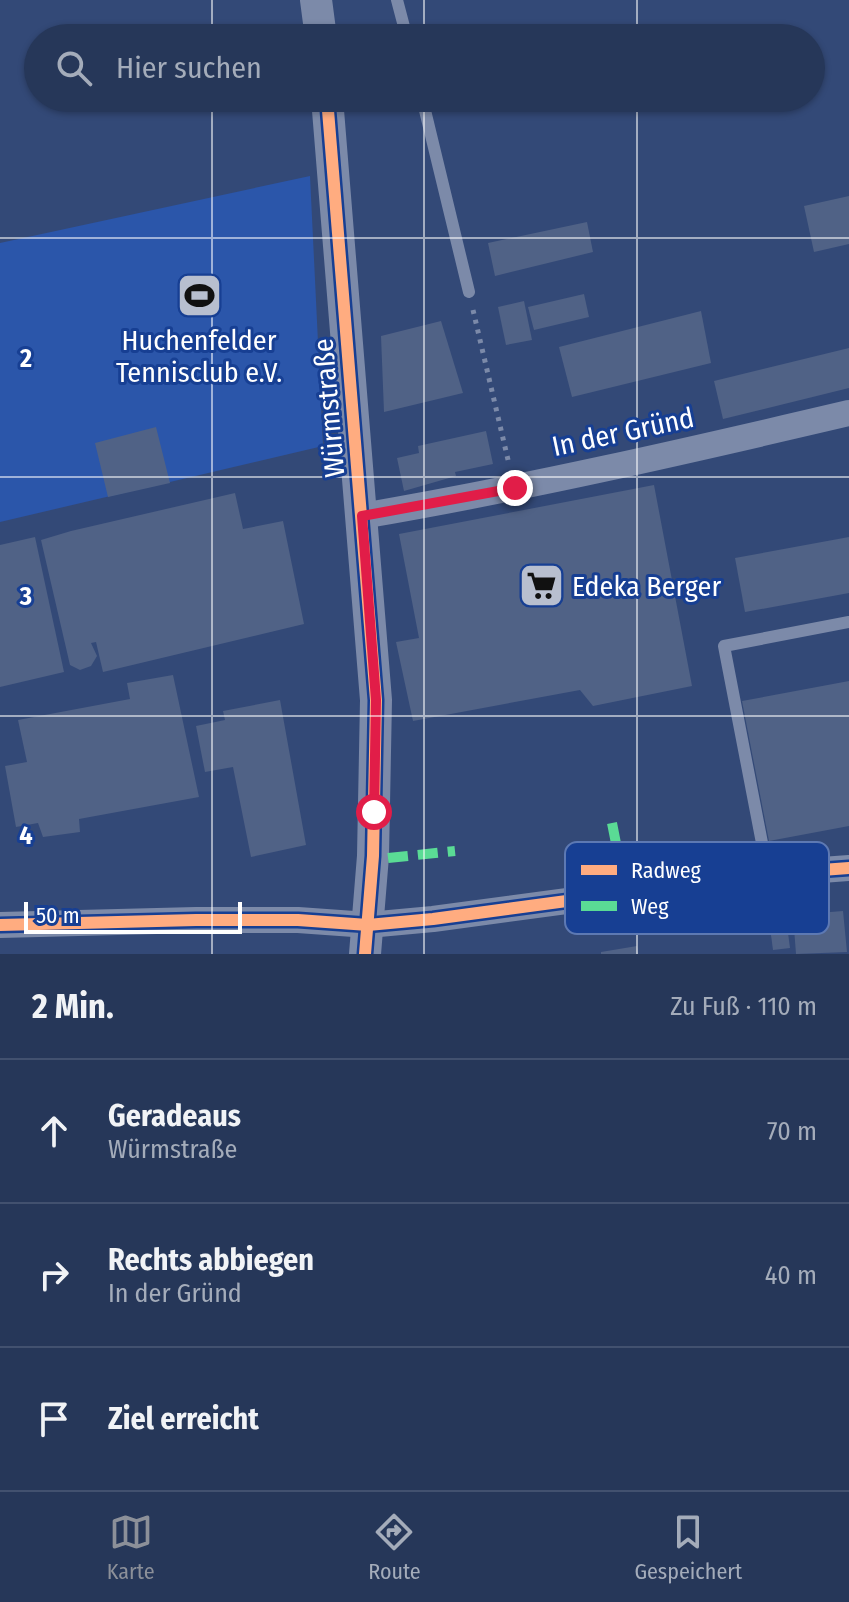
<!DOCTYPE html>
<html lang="de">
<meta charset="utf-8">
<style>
:root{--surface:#263759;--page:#2e3f5f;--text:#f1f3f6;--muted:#a4acba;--line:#42516f;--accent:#8c9099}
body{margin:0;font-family:"Fira Sans Condensed",sans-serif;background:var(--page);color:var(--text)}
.scale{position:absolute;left:24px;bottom:20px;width:218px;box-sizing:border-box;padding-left:8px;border:4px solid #fff;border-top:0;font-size:22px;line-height:28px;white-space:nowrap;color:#fff;-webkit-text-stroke:6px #173f93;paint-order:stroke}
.stop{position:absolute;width:24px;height:24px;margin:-18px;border:6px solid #e11d48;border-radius:50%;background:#fff}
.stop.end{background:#e11d48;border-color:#fff;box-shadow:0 2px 8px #0008}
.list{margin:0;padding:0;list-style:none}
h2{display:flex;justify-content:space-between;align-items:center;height:104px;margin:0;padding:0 32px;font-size:34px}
h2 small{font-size:26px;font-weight:400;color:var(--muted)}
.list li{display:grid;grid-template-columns:52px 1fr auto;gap:24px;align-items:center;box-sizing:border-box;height:144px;padding:0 32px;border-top:2px solid var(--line)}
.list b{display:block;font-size:30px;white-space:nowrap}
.list p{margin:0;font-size:26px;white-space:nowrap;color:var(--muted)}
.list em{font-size:26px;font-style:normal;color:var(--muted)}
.icon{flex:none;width:44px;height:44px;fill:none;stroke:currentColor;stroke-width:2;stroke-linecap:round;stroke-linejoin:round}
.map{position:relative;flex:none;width:849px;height:954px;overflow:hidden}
.search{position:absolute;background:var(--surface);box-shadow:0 2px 6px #0004;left:24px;right:24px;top:24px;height:88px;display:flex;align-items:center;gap:20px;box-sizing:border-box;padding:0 28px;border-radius:44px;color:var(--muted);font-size:30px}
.sheet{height:536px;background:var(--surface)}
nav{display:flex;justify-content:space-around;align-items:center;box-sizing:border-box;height:112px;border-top:2px solid var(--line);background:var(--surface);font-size:22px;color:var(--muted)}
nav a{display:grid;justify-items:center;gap:4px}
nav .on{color:var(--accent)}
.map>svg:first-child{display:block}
</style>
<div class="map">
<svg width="849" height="954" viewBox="0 0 849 954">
<rect width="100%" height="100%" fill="#334977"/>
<polygon fill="#2b56aa" points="310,176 323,446 0,522 0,243"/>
<g fill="#506286">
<polygon points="849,196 849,244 814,252 804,206"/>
<polygon points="587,222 593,252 495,276 488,243"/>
<polygon points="584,294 589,317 534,330 528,307"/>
<polygon points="524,301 532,340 506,345 498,307"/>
<polygon points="701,311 711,363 572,397 559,347"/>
<polygon points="441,321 463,393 384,412 381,336"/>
<polygon points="849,348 849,388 723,419 714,381"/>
<polygon points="156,427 170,483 108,497 95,443"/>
<polygon points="486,431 493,464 455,472 456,476 404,491 397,458 419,453 418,446"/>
<polygon points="654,485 692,686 593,706 580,690 413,721 396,642 419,638 399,534"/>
<polygon points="235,493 243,529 283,521 304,624 103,672 96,642 91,643 97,656 91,666 80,670 70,665 41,540 71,531"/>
<polygon points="35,537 64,672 0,687 0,545"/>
<polygon points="849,537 849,593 745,612 735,558"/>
<polygon points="173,675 199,797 79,819 80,832 43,837 38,823 16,827 5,766 27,762 18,720 130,699 127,683"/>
<polygon points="849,681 849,826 769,841 742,701"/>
<polygon points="280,700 306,845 251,857 233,767 205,772 196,726 225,720 223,711"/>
<polygon points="843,911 847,952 796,954 793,915"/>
<polygon points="786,918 790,948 773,950 769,920"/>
<polygon points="637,946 638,954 601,954 601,952"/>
</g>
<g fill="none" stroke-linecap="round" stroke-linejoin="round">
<polyline stroke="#7c8aa9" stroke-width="5" stroke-dasharray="4 6" stroke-linecap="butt" points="473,310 509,464"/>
<g stroke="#7c8aa9" stroke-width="12">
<polyline points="397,0 407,38"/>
<polyline points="422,98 469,292"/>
<polyline points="768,874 724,646 849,622"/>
</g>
<g stroke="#7c8aa9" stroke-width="26">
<path d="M362 516C526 488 687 451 849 413"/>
<polyline points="0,925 196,920 298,920 368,925 433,919 768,874 849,868"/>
</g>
<g stroke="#7c8aa9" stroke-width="32">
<polyline points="316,0 321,38"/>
<polyline points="327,98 376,700 373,856 365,954"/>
</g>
<g stroke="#5adb95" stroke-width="10" stroke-dasharray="20 10" stroke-linecap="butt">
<polyline points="612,823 626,894"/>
<polyline points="388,858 455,851"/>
</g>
<defs>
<g id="cycleway">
<polyline points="327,98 376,700 373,856 365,954"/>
<polyline points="0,925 196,920 298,920 368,925 433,919 768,874 849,868"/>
</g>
</defs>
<use href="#cycleway" stroke="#173f93" stroke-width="17"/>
<use href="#cycleway" stroke="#ffac80" stroke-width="12"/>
</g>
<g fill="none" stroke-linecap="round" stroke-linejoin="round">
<polyline stroke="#e11d48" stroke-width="10" points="374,812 376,700 362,516 515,488"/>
</g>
<path fill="none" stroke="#fff" stroke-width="2" stroke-opacity="0.55" d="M212 0V38M424 0V38M637 0V38M212 98V954M424 98V954M637 98V954M0 238H849M0 477H849M0 716H849"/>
<defs>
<symbol id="stadium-square" viewBox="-11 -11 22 22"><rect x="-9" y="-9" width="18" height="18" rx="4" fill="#b8bfcf" stroke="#173f93"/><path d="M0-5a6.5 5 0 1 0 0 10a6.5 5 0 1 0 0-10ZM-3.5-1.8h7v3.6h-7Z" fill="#111"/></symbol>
<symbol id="supermarket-square" viewBox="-11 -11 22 22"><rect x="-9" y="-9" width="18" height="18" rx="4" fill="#b8bfcf" stroke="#173f93"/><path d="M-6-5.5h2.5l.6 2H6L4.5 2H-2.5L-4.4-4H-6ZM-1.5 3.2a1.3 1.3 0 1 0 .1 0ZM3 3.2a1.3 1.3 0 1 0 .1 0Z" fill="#111"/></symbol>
</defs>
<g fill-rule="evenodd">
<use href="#stadium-square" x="174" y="270" width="51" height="51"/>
<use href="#supermarket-square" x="516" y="560" width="51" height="51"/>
</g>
<g text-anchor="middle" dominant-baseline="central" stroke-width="6" stroke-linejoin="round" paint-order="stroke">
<g font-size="28" fill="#fff" stroke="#173f93">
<text x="199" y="340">Huchenfelder<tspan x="199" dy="32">Tennisclub e.V.</tspan></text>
<text x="572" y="586" text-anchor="start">Edeka Berger</text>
</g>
<g font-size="28" fill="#fff" stroke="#173f93">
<text transform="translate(329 408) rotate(-95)">Würmstraße</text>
<text transform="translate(623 432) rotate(-12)">In der Gründ</text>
</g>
</g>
<rect x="565" y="842" width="264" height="92" rx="12" fill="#173f93" stroke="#5d79b3" stroke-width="2"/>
<rect x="581" y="865" width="36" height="10" fill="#ffac80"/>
<rect x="581" y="901" width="36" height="10" fill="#5adb95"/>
<g font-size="22" fill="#fff">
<text x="631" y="878">Radweg</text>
<text x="631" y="914">Weg</text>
</g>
<g font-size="26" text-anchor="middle" font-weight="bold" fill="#fff" stroke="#173f93" stroke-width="6" stroke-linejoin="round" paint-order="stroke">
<text x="26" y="367">2</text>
<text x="26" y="605">3</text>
<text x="26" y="844">4</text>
</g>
</svg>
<div class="scale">50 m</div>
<div class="stop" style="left:374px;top:812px"></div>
<div class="stop end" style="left:515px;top:488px"></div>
<div class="search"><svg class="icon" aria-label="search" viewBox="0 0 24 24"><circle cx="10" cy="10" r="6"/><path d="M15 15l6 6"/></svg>Hier suchen</div>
</div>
<section class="sheet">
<h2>2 Min.<small>Zu Fuß · 110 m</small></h2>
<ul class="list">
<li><svg class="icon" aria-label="ahead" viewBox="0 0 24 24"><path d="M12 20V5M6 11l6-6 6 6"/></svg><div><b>Geradeaus</b><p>Würmstraße</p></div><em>70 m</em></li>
<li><svg class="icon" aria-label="right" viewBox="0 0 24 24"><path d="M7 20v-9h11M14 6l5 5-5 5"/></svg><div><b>Rechts abbiegen</b><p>In der Gründ</p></div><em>40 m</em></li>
<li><svg class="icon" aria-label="arrive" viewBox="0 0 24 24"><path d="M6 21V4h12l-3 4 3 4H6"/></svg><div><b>Ziel erreicht</b></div></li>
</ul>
</section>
<nav>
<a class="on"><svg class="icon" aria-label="map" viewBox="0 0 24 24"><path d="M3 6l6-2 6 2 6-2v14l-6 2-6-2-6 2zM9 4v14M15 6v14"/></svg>Karte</a>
<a><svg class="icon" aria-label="directions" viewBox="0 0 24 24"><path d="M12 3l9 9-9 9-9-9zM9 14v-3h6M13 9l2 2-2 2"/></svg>Route</a>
<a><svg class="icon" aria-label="saved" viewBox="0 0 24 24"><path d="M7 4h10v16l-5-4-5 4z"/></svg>Gespeichert</a>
</nav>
